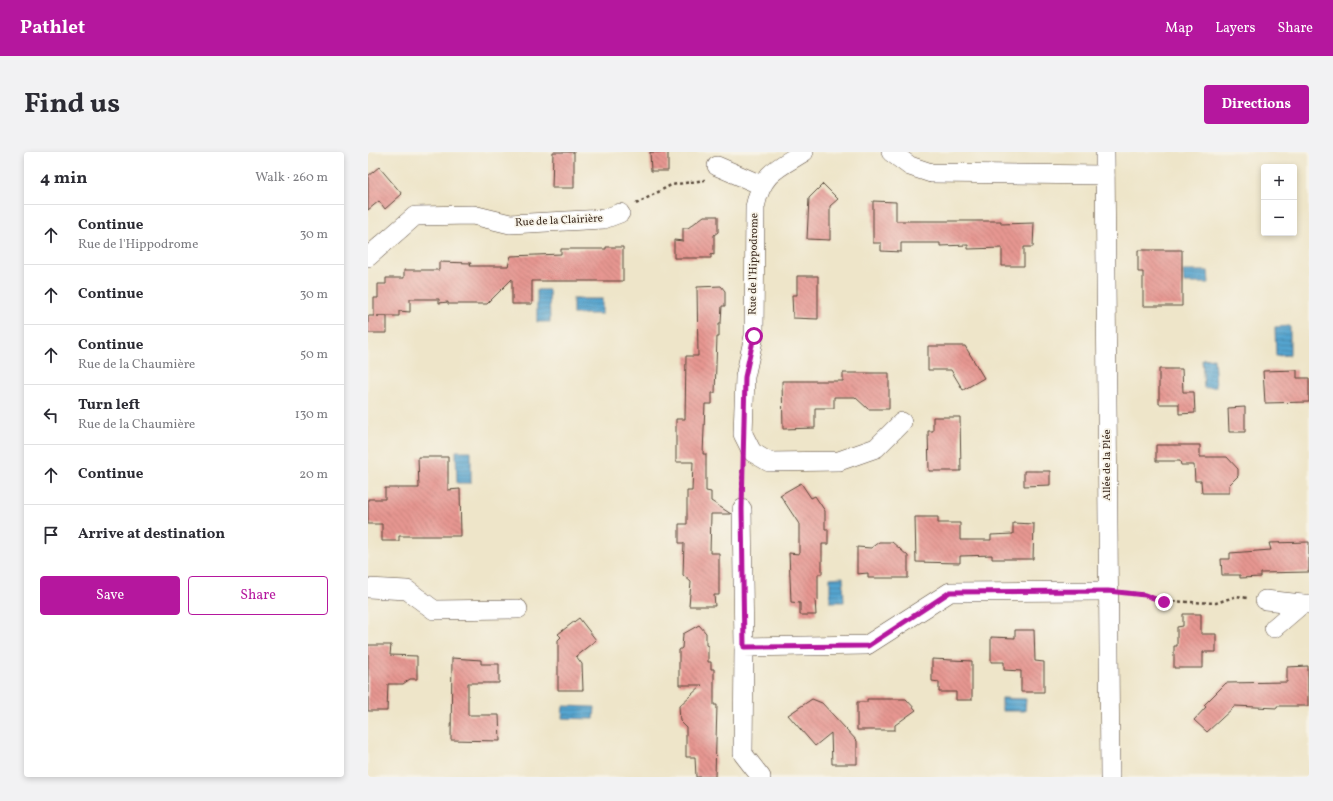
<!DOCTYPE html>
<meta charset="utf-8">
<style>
:root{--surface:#fff;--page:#f2f2f3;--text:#2b2b33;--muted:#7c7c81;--line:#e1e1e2;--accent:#b5179e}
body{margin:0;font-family:Vollkorn,serif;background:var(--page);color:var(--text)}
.controls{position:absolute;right:12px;top:12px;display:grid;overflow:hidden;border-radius:4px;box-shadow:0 2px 6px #0003}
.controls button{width:36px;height:36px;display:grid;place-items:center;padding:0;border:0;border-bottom:1px solid var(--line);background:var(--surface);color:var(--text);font:20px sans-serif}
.stop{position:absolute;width:12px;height:12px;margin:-9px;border:3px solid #b5179e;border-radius:50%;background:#fff}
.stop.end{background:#b5179e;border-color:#fff;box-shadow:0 1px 4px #0008}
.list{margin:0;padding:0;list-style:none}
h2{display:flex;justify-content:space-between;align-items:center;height:52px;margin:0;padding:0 16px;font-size:17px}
h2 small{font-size:13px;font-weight:400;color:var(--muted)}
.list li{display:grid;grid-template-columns:26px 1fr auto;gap:12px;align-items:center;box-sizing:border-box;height:60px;padding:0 16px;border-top:1px solid var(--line)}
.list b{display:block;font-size:15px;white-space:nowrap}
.list p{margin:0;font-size:13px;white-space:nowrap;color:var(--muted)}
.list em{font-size:13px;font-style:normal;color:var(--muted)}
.actions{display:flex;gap:8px;padding:12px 16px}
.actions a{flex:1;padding:9px 0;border:1px solid var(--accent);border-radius:4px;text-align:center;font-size:14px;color:var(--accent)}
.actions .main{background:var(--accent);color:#fff}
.icon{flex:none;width:22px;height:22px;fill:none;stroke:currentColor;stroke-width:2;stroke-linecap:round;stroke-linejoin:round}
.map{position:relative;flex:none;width:941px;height:625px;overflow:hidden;border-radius:4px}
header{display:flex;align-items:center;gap:24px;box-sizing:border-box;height:56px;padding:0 20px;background:var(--accent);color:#fff}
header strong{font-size:19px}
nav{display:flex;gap:22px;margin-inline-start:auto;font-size:14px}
.intro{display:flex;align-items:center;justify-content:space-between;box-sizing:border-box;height:96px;padding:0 24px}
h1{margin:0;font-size:28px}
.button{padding:10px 18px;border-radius:4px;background:var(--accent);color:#fff;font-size:14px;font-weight:700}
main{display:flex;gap:24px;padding:0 24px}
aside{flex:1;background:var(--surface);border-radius:4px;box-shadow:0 2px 6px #0003}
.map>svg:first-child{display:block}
</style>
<header>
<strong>Pathlet</strong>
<nav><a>Map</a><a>Layers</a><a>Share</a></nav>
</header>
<div class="intro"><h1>Find us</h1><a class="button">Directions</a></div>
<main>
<aside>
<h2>4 min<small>Walk · 260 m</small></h2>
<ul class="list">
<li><svg class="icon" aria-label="ahead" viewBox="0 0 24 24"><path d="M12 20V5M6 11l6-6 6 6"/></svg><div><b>Continue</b><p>Rue de l'Hippodrome</p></div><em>30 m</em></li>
<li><svg class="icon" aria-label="ahead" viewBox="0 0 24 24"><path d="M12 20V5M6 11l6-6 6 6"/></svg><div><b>Continue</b></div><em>30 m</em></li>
<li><svg class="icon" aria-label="ahead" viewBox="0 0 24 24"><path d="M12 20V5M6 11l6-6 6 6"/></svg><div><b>Continue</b><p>Rue de la Chaumière</p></div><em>50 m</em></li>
<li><svg class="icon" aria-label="left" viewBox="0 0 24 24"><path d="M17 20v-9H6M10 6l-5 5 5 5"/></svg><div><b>Turn left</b><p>Rue de la Chaumière</p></div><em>130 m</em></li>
<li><svg class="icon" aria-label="ahead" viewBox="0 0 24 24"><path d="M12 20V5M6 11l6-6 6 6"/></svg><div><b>Continue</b></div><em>20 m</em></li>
<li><svg class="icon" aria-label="arrive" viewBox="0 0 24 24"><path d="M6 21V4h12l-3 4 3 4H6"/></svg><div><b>Arrive at destination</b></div></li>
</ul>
<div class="actions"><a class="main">Save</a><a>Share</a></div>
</aside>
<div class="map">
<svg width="941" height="625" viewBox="0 0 941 625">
<defs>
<pattern id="water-rules" width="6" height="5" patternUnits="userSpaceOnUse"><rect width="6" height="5" fill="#55a4cf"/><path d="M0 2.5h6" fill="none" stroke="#4886a7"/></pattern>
<pattern id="building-back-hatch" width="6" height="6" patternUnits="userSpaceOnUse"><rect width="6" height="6" fill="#e69691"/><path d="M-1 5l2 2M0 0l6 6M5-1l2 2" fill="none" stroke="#bc7b76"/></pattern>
</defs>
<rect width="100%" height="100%" fill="#f7f3e8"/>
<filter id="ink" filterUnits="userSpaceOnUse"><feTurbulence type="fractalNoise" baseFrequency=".025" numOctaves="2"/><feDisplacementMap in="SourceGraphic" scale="8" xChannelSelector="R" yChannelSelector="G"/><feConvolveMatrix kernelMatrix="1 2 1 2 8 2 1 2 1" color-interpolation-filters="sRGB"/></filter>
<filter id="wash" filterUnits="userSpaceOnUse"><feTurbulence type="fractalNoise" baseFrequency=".012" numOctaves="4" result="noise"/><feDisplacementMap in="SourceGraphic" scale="16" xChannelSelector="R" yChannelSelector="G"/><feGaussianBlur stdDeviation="0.9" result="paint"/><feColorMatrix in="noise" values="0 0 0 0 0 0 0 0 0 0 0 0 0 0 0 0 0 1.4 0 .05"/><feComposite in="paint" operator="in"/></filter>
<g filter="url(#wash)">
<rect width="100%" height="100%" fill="#eee5c9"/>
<g fill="url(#water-rules)" stroke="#486776">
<polygon points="815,119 840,119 841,131 816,131"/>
<polygon points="169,138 181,138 182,170 169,170"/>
<rect x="205" y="147" width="29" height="15"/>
<polygon points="922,174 922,203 908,204 907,175"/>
<polygon points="846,206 848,235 836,236 834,207"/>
<polygon points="88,299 103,299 103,331 89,331"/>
<polygon points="475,425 476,450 462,450 462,426"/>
<polygon points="634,546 658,547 657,559 634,559"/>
<polygon points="195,554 227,555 226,567 194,566"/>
</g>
<g id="blocks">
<g fill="url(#building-back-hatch)">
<polygon points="185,0 206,0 206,36 184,36"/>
<polygon points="282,0 300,0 300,19 283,19"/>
<polygon points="11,15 34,42 17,57 11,49 0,58 0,24"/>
<polygon points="455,32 470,47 462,54 462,88 439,87 441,46"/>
<polygon points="505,49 528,50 528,69 633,69 633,72 666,71 665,95 656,95 656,114 634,114 634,96 600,97 600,93 572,94 572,91 533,91 533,100 513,99 513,91 505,91"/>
<polygon points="336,64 350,64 350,80 346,83 346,103 343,102 343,106 306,106 306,88 315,89 315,76 320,76"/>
<polygon points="238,95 255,95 255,129 164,129 164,152 144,152 144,127 119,152 80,152 80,150 71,151 71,147 42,147 42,160 31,159 31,164 9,164 19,164 19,181 0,181 0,164 6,164 6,146 10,146 10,132 18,132 18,126 36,126 36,118 71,118 71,110 103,111 102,114 140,114 143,104 193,102 193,97 238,97"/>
<polygon points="770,98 814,98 814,154 775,154 775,120 770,120"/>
<polygon points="429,124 450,124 450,167 425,166 424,143 429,143"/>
<polygon points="353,134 357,139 357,154 354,154 353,171 351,171 351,185 349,185 347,241 344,241 344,252 337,252 335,302 338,302 338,339 343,340 343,349 363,362 343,362 342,401 351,401 351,443 346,443 347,454 321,454 323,430 315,423 316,391 311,391 311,372 319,372 319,339 324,339 325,310 308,310 308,267 317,267 318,204 330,204 329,135"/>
<polygon points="560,194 597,194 616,226 595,238 583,218 560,218"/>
<polygon points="791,217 814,217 815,240 826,240 827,261 811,262 811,252 791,252"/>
<polygon points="929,218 929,226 941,226 941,250 897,251 895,219"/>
<polygon points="475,221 521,221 521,257 500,257 487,245 466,245 466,256 447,256 447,276 415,277 414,229 475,229"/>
<polygon points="877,255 877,280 861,280 860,256"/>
<polygon points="565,265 592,265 593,319 561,319 560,279 565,279"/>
<polygon points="788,293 832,293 832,305 859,305 870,317 870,324 861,333 861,341 834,341 833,329 827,329 826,313 813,313 812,309 788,309"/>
<polygon points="50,305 80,305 80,338 92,337 93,384 31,384 31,389 14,389 14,372 0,372 0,347 17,347 17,336 51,336"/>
<polygon points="656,319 682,319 682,333 656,334"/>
<polygon points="433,331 443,346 447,344 457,359 457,377 460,377 460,392 454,392 454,422 450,422 450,448 447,447 448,463 432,463 432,451 423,450 421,401 431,402 431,372 412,343"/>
<polygon points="547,365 570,365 570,371 592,371 592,388 623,388 623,383 645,382 645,371 666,372 665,407 624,407 624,403 592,404 592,411 548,410"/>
<polygon points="511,390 524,390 540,404 540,426 500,426 500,421 489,422 489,395 503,396"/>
<polygon points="941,390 941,420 893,421 893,425 872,426 872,423 854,423 853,407 862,407 862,401 903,398 901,391"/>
<polygon points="815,462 833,462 833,482 848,482 848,500 835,500 835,516 806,516 806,494 809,494 809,475 815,474"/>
<polygon points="211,466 228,488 208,504 214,512 215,538 190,538 190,488 193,485 190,482"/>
<polygon points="331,473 338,481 338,493 340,494 340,510 343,510 343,517 346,517 346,553 349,553 347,625 328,625 327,605 318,605 318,575 312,569 311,554 334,533 311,533 311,498 314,496 315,482"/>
<polygon points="647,478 666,478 667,509 676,510 676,540 653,540 653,519 636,518 636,510 623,510 623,485 647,486"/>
<polygon points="0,493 23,493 22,503 49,504 49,527 42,527 35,532 20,532 19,559 0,559"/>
<polygon points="84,506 113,508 113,512 131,512 131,531 100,531 100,563 131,563 132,589 83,588"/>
<polygon points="564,507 604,509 604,548 588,548 588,540 571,540 571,530 564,529"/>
<polygon points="940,514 940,554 909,554 909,556 867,554 839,580 826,568 838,555 836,553 858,531 919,530 919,515"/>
<polygon points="444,547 454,551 489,589 489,612 464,612 463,581 447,594 420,563"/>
<polygon points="499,547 538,547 548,558 527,573 527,578 489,578 489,550 499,550"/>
</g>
</g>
</g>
<g filter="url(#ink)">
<use href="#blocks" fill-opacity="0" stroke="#564638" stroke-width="1"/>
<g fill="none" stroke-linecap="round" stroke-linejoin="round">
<defs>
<g id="minor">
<path d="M436 0C408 17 394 21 387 55L386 184 377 225 375 282 384 300 401 310 471 309 508 296 534 270"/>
<polyline points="523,0 542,14 563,21 737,23"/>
<polyline points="737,0 742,625"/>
<polyline points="349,14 393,33"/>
<polyline points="0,105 47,64 105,63 142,72 236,67 252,61"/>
<polyline points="374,357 376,495"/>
<polyline points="0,436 39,438 66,458 150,457"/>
<polyline points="897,448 934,452"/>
<polyline points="906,476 934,452 941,452"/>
<polyline points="393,625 375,602 376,495 499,493 582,440 740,439"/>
</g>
</defs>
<use href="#minor" stroke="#564638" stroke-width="20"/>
<g stroke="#564638" stroke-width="2.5" stroke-dasharray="3 3" stroke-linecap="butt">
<polyline points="268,52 303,33 337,28"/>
<polyline points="374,339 374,316"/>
<polyline points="758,441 777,443 796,449 848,451 869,444 879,446"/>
</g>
<use href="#minor" stroke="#fff" stroke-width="19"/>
</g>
</g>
<g fill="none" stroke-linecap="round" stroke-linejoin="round" filter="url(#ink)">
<polyline stroke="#b5179e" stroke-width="5" points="386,184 377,225 374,357 376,495 500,494 582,440 740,439 777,443 796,450"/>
</g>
<g text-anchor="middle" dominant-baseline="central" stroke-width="3.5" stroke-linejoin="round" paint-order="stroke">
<g font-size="11" fill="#3b2a1e" stroke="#f7f3e8">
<text transform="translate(191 69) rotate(-3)">Rue de la Clairière</text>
<text transform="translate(386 112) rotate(-89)">Rue de l'Hippodrome</text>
<text transform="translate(739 313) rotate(-90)">Allée de la Plée</text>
</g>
</g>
</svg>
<div class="controls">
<button>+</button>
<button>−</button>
</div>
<div class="stop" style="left:386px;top:184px"></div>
<div class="stop end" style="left:796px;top:450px"></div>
</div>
</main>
